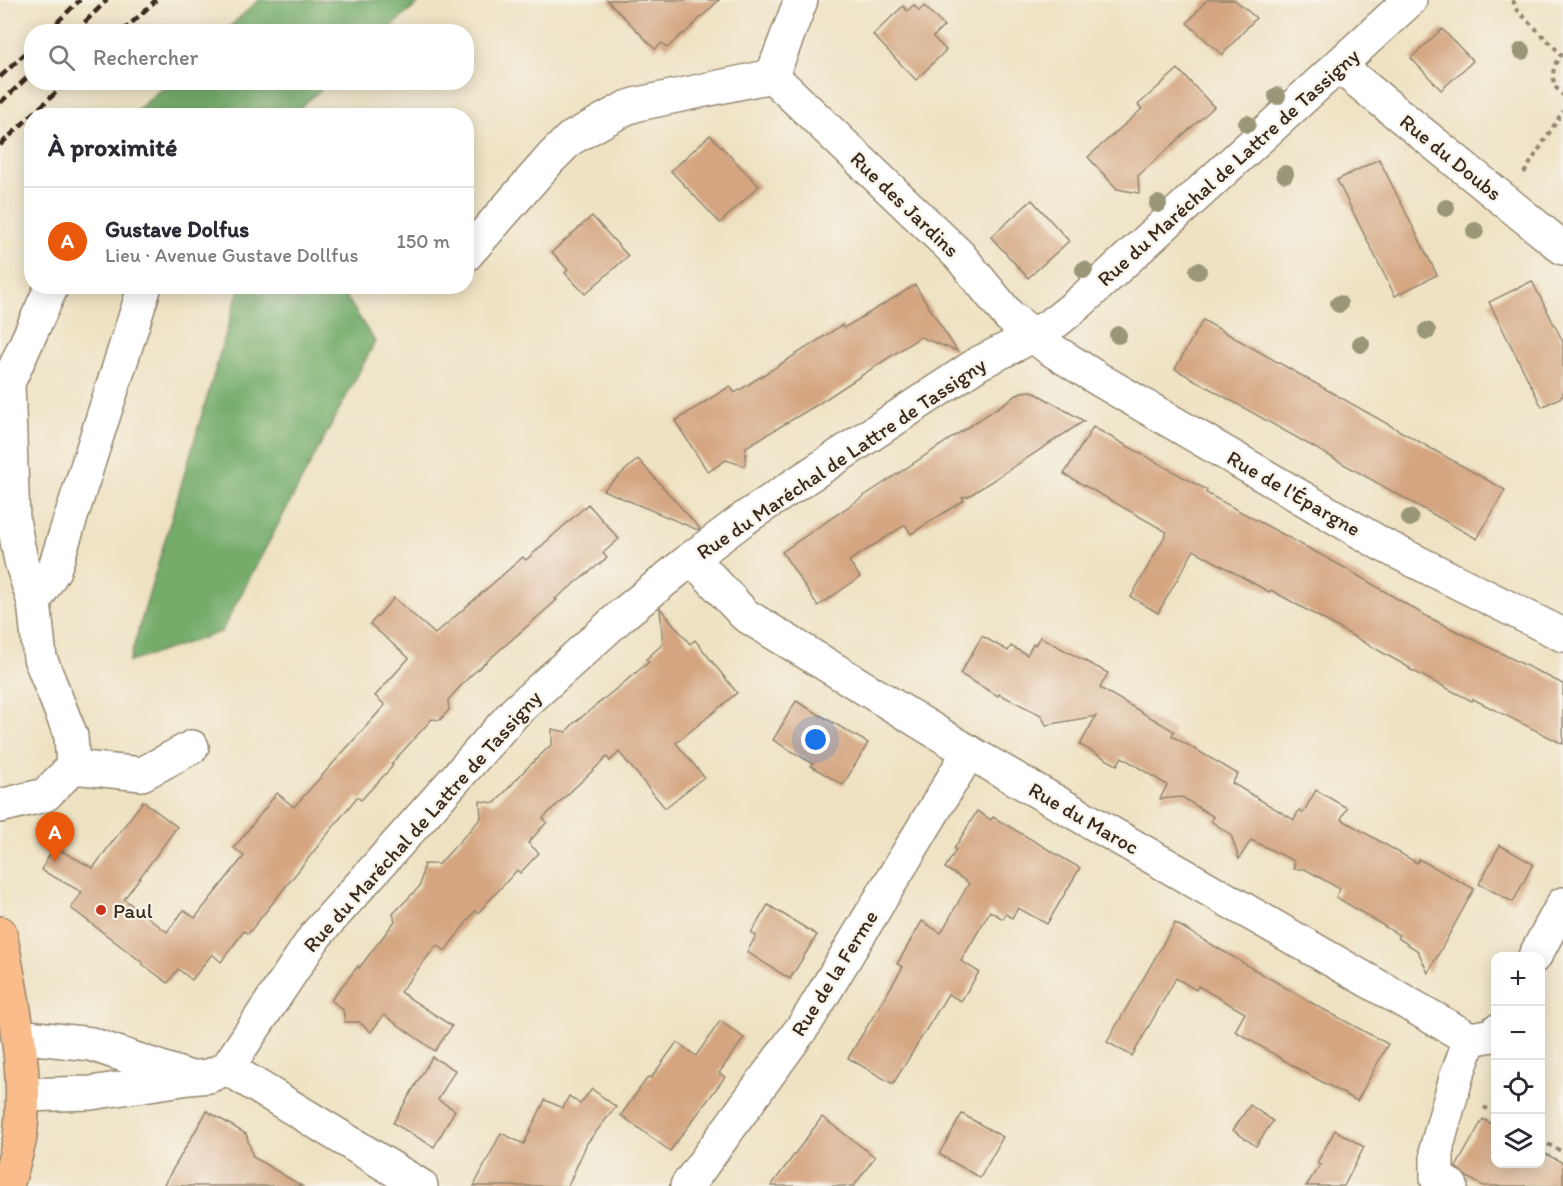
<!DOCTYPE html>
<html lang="fr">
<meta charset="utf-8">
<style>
:root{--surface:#fff;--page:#f7f7f7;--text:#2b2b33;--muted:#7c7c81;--line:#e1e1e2;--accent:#ea580c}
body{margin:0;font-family:Itim,sans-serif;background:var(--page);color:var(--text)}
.controls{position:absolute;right:18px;bottom:18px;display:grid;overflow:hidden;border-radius:12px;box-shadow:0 3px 15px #0003}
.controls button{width:54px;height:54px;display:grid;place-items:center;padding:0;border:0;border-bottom:2px solid var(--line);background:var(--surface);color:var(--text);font:30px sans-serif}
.you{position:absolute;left:816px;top:740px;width:21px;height:21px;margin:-15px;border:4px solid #fff;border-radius:50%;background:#1a73e8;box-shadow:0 0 0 9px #1a73e833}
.badge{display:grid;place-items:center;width:39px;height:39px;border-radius:50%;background:var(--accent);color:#fff;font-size:20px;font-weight:700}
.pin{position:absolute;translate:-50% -50px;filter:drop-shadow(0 2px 3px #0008)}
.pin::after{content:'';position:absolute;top:32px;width:21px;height:18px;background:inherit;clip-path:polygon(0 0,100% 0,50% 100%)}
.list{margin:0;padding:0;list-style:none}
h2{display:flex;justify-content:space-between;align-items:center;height:78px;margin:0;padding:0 24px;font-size:26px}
h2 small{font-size:20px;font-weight:400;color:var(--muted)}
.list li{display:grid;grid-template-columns:39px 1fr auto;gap:18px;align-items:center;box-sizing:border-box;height:108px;padding:0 24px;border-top:2px solid var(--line)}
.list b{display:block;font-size:22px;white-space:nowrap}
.list p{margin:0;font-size:20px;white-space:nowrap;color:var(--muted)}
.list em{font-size:20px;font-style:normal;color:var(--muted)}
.icon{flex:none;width:33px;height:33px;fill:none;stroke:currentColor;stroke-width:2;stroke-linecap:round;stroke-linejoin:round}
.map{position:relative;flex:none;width:1563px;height:1186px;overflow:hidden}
.search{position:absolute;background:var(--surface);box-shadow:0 3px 15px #0003;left:24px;top:24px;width:450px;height:66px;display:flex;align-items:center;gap:15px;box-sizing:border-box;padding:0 21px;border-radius:24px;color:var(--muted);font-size:22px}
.panel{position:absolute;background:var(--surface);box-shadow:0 3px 15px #0003;left:24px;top:108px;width:450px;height:186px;border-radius:24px}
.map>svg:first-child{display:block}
</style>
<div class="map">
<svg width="1563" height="1186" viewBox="0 0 1563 1186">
<rect width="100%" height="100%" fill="#f7f3e8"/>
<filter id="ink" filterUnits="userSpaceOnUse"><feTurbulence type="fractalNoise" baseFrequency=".0167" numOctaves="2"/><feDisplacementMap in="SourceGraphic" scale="12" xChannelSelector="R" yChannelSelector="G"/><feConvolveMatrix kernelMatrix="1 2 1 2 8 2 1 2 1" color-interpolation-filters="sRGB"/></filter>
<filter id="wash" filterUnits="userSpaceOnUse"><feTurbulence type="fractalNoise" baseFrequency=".008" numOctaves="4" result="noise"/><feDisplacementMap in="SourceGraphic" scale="24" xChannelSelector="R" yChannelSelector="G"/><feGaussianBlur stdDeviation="1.35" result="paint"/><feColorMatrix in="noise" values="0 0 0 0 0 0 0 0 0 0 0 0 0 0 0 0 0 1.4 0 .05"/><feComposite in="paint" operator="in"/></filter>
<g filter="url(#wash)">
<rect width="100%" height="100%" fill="#eee2c3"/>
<g fill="#74ac6b" stroke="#586b44" stroke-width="1.5">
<polygon points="259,0 422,0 386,31 225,31"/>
<polygon points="169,82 329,82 329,83 291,115 132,115"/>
<polygon points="237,287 340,287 375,342 221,632 129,662 239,289"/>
</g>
<g id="blocks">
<g fill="#d4a580">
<polygon points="607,0 719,0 684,34 683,33 667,48 662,43 655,49"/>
<polygon points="1207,0 1235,0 1256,18 1222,55 1187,23"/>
<polygon points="914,5 919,11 924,6 944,26 933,37 946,50 916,80 873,35 903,6 907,11"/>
<polygon points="1442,29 1473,61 1441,90 1411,58"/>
<polygon points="1178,69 1214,107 1138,176 1139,193 1117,189 1088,157 1142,109 1138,105"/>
<polygon points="710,135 759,186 720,223 671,171"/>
<polygon points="1379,159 1437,275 1395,296 1337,180"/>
<polygon points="1032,200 1069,241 1028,278 991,237"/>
<polygon points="592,216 628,256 585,294 565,273 568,270 552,252"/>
<polygon points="1532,281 1563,342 1563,396 1542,407 1489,302"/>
<polygon points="915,285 957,351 920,337 815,406 746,447 745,466 726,460 708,472 675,421 730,386 735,393 842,325 844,328"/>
<polygon points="1203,320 1505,490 1477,539 1175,369"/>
<polygon points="1032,391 1084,421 969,496 962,497 964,500 911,534 905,525 849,561 860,577 818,606 782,552 858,500 1021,392"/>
<polygon points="1093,427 1207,490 1206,493 1347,569 1426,616 1563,684 1563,744 1473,699 1472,701 1409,669 1410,668 1271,590 1269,592 1194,550 1158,613 1131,597 1167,532 1064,474"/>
<polygon points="638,459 700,529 698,530 603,490"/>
<polygon points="588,504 619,539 603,553 607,558 555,599 557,600 470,676 448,700 449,710 440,720 432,719 391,764 393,765 391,768 361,800 357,797 248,934 244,931 221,962 212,954 192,980 178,969 168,983 142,964 143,963 71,908 82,892 41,870 54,847 93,868 143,801 177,827 124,899 167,932 184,910 195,918 244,856 234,848 277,793 294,807 385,705 375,696 409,658 370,624 394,598 435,634 523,557 526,560"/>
<polygon points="660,608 690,644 695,640 737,693 676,743 704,777 665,808 619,752 610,761 607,757 543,818 547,822 528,843 539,853 520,873 517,870 478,913 475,911 445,951 437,945 400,992 452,1026 435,1051 384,1015 371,1032 359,1022 345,1022 343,1010 331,1000 358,966 359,968 395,921 393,914 420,886 424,864 439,864 481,818 480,801 495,803 524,771 552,744 552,729 566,732 573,724 649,662 646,659 663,644"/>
<polygon points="982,636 1008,651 1011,646 1027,655 1033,644 1035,645 1040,637 1108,673 1100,688 1174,731 1172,736 1238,774 1232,783 1294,820 1299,810 1303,813 1316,790 1347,808 1341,819 1417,863 1419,859 1474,889 1428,973 1418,951 1398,938 1399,935 1336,897 1340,889 1305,869 1294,869 1294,861 1251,840 1239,859 1231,835 1211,821 1214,817 1182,797 1160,799 1167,785 1122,757 1117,765 1080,745 1096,716 1046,725 1041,715 999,694 998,696 960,674"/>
<polygon points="796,701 868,743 843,785 811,766 813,764 773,740"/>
<polygon points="977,811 991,820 993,817 1080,868 1047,924 1018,908 1012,918 1006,914 1003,919 990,911 961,961 979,972 961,1001 948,994 893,1084 848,1058 903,967 897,964 922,921 941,933 969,883 945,868 956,850 954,849"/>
<polygon points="1500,845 1533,864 1513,902 1479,884"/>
<polygon points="768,905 817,935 790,979 747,952 756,936 751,933"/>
<polygon points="1175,923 1317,1006 1388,1044 1357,1101 1302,1071 1235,1031 1245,1013 1198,986 1196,990 1176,978 1132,1056 1107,1042"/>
<polygon points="720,1021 744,1038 719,1073 725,1077 670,1151 621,1115 648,1077 651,1078 677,1042 696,1056"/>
<polygon points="432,1057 455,1070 438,1100 455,1110 434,1147 393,1123"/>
<polygon points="592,1089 616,1107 587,1143 568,1186 474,1186 501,1133 524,1144 545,1100 563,1108 569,1096 580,1104"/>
<polygon points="1250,1105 1273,1121 1256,1146 1233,1130"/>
<polygon points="207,1111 246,1134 253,1157 302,1186 163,1186"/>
<polygon points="962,1114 1003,1137 980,1178 939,1154"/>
<polygon points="822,1117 875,1157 854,1186 771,1186"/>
<polygon points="1483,1119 1496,1126 1496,1164 1540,1164 1540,1151 1563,1163 1563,1186 1483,1186 1467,1177 1456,1167"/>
<polygon points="1335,1130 1364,1147 1344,1186 1306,1186 1320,1165 1317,1163"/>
</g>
</g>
</g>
<g filter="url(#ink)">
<use href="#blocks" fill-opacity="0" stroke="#948670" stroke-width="1.5"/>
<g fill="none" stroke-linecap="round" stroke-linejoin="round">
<defs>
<g id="minor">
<polyline points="1339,66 1563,248"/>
<polyline points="772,76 801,0"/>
<polyline points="466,255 551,158 570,139 626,108 638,104 772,76 959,255 1009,316 1049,348 1100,380 1383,545 1563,635"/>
<polyline points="52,286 8,383 13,520 21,561 34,602 40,658 71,736 73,767"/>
<polyline points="692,558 745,615 969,752 1470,1039 1493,1035 1496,1031"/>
<polyline points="34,602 54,570 145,286"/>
<polyline points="0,806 45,795 73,767 142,774 192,747"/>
<polyline points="1535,956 1563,904"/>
<polyline points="18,1036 91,1044 185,1076"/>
<polyline points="227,1068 421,1186"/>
<polyline points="23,1095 91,1093 189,1078 209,1076 227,1068 316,935 515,712 622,615 692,558 745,518 979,363 1033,336 1058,320 1080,302 1410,0"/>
<polyline points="687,1186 807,1021 969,752"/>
<polyline points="1451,1186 1437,1178 1437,1146 1456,1078 1470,1039"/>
</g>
<path id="major" d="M0 933C12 999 29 1069 20 1137 17 1153 11 1170 7 1186"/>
</defs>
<use href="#minor" stroke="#948670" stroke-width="36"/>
<use href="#major" stroke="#948670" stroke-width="36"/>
<g stroke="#948670" stroke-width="4" stroke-dasharray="4.5 4.5" stroke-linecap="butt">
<polyline points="1513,0 1516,9 1561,54"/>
<path d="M1562 53C1552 65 1548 84 1563 95"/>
<polyline points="1524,173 1563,111"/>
<polyline points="1484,1107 1496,1114"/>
<polyline points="1540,1140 1563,1152"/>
</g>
<use href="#minor" stroke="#fff" stroke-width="33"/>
<use href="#major" stroke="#f9bc8a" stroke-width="33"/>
<g stroke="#3b2a1e" stroke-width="4.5" stroke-dasharray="9 4.5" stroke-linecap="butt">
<polyline points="47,32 80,0"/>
<polyline points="75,32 107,0"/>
<polyline points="122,32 156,0"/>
<polyline points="0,77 32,47"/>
<polyline points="0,103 32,73"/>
<polyline points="0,145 67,82"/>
</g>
</g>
<g fill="#9a9778">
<circle cx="1522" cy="51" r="9"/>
<circle cx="1277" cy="96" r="9"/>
<circle cx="1247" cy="124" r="9"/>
<circle cx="1285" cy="174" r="9"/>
<circle cx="1158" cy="204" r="9"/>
<circle cx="1446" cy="208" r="9"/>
<circle cx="1475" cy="231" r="9"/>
<circle cx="1084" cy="270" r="9"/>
<circle cx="1198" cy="271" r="9"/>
<circle cx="1339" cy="304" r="9"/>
<circle cx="1427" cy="331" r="9"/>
<circle cx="1118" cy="335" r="9"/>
<circle cx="1361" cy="344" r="9"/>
<circle cx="1410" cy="518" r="9"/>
</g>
</g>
<circle fill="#c8321e" stroke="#f7f3e8" stroke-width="2" cx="101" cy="910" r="6"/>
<g text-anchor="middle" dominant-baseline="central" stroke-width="4.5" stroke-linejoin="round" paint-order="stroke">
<g font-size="21" fill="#3b2a1e" stroke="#f7f3e8">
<text transform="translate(1451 157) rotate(39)">Rue du Doubs</text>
<text transform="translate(1228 167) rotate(-42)">Rue du Maréchal de Lattre de Tassigny</text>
<text transform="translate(905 204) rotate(44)">Rue des Jardins</text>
<text transform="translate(841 458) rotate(-34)">Rue du Maréchal de Lattre de Tassigny</text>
<text transform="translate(1294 493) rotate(30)">Rue de l'Épargne</text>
<text transform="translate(1084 818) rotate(30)">Rue du Maroc</text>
<text transform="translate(422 821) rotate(-48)">Rue du Maréchal de Lattre de Tassigny</text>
<text transform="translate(834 973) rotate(-58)">Rue de la Ferme</text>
</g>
<g font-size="21" fill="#3b2a1e" stroke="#f7f3e8" text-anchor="start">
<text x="113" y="910">Paul</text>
</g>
</g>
</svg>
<div class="controls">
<button>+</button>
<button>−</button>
<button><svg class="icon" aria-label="locate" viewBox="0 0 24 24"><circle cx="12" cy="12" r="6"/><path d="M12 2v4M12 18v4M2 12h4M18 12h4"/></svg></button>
<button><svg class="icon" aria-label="layers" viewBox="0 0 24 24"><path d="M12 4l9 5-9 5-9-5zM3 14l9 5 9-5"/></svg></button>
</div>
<div class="you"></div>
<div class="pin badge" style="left:55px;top:862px">A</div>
<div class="search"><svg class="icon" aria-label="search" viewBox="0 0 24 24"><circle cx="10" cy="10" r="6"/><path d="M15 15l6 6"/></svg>Rechercher</div>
<section class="panel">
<h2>À proximité<small></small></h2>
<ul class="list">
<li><span class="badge">A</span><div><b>Gustave Dolfus</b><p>Lieu · Avenue Gustave Dollfus</p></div><em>150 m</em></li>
</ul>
</section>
</div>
